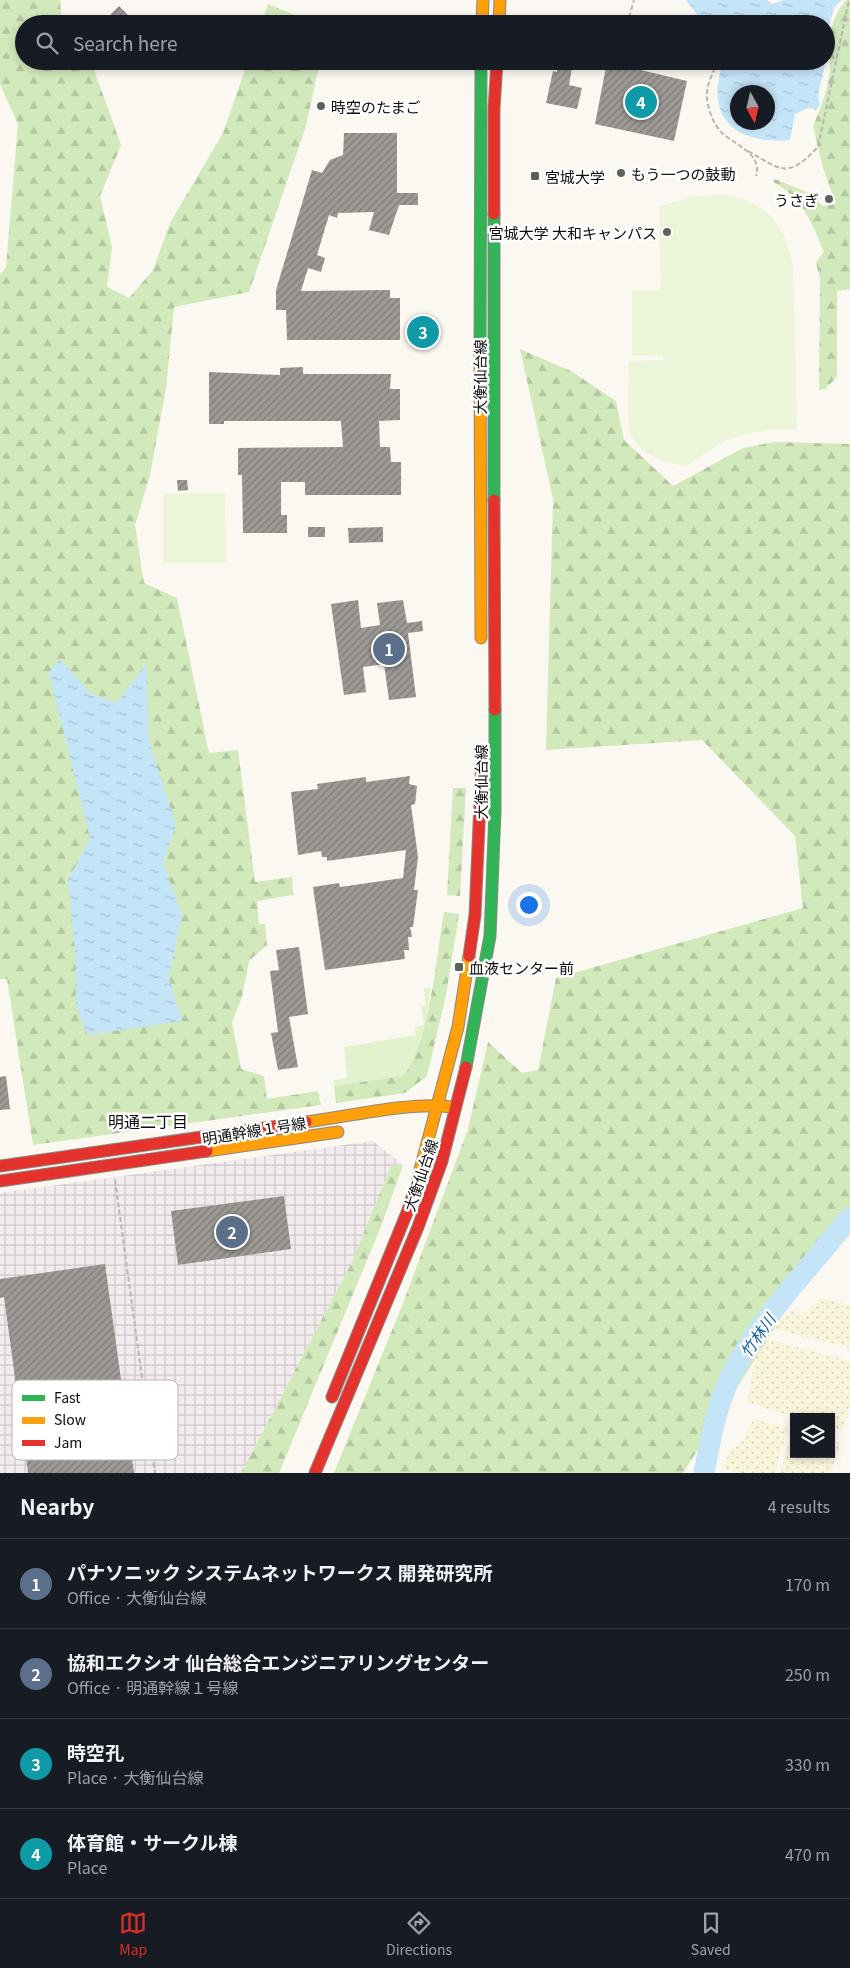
<!DOCTYPE html>
<meta charset="utf-8">
<style>
:root{--surface:#171b24;--page:#242831;--text:#f1f3f6;--muted:#9ea1a6;--line:#363941;--accent:#d93025}
body{margin:0;font-family:Georgia,"Noto Sans JP",serif;background:var(--page);color:var(--text)}
.controls{position:absolute;right:15px;bottom:15px;display:grid;overflow:hidden;border-radius:0px;box-shadow:0 2px 8px #0003}
.controls button{width:45px;height:45px;display:grid;place-items:center;padding:0;border:0;border-bottom:1px solid var(--line);background:var(--surface);color:var(--text);font:25px sans-serif}
.compass{position:absolute;left:730px;top:85px;width:45px;height:45px;border-radius:50%;background:var(--surface);box-shadow:0 2px 8px #0003;rotate:172deg}
.you{position:absolute;left:528px;top:904px;width:18px;height:18px;margin:-12px;border:4px solid #fff;border-radius:50%;background:#1a73e8;box-shadow:0 0 0 8px #1a73e833}
.badge{display:grid;place-items:center;width:32px;height:32px;border-radius:50%;background:var(--accent);color:#fff;font-size:16px;font-weight:700}
.pin{position:absolute;translate:-50% -50%;border:2px solid #fff;box-shadow:0 1px 5px #0006}
.list{margin:0;padding:0;list-style:none}
h2{display:flex;justify-content:space-between;align-items:center;height:65px;margin:0;padding:0 20px;font-size:21px}
h2 small{font-size:16px;font-weight:400;color:var(--muted)}
.list li{display:grid;grid-template-columns:32px 1fr auto;gap:15px;align-items:center;box-sizing:border-box;height:90px;padding:0 20px;border-top:1px solid var(--line)}
.list b{display:block;font-size:19px;white-space:nowrap}
.list p{margin:0;font-size:16px;white-space:nowrap;color:var(--muted)}
.list em{font-size:16px;font-style:normal;color:var(--muted)}
.icon{flex:none;width:28px;height:28px;fill:none;stroke:currentColor;stroke-width:2;stroke-linecap:round;stroke-linejoin:round}
.map{position:relative;flex:none;width:850px;height:1473px;overflow:hidden}
.search{position:absolute;background:var(--surface);box-shadow:0 2px 8px #0003;left:15px;right:15px;top:15px;height:55px;display:flex;align-items:center;gap:12px;box-sizing:border-box;padding:0 18px;border-radius:28px;color:var(--muted);font-size:19px}
.sheet{height:425px;background:var(--surface)}
nav{display:flex;justify-content:space-around;align-items:center;box-sizing:border-box;height:70px;border-top:1px solid var(--line);background:var(--surface);font-size:14px;color:var(--muted)}
nav a{display:grid;justify-items:center;gap:2px}
nav .on{color:var(--accent)}
.map>svg:first-child{display:block}
</style>
<div class="map">
<svg width="850" height="1473" viewBox="0 0 850 1473">
<defs>
<pattern id="industrial-grid" width="8" height="8" patternUnits="userSpaceOnUse" patternTransform="scale(1.25)"><rect width="8" height="8" fill="#f2ebee"/><path d="M0 4h8M4 0v8" fill="none" stroke="#cec8cb"/></pattern>
<pattern id="farmland-dots" width="8" height="8" patternUnits="userSpaceOnUse" patternTransform="scale(1.25)"><rect width="8" height="8" fill="#f8f5db"/><path d="M2 2h.1M6 6h.1" fill="none" stroke="#d3d1bb" stroke-width="1.8" stroke-linecap="round"/></pattern>
<pattern id="forest-firs" width="22" height="20" patternUnits="userSpaceOnUse" patternTransform="scale(1.25)"><rect width="22" height="20" fill="#d2e9bc"/><path d="M5 1l3.5 6h-7zM16 11l3.5 6h-7z" fill="#b3c7a0"/></pattern>
<pattern id="water-ripples" width="26" height="14" patternUnits="userSpaceOnUse" patternTransform="scale(1.25)"><rect width="26" height="14" fill="#c4e4f7"/><path d="M2 4q2-2 4 0t4 0M15 11q2-2 4 0t4 0" fill="none" stroke="#a7c2d3"/></pattern>
<pattern id="building-hatch" width="6" height="6" patternUnits="userSpaceOnUse" patternTransform="scale(1.25)"><rect width="6" height="6" fill="#9d9a96"/><path d="M-1 1l2-2M0 6l6-6M5 7l2-2" fill="none" stroke="#7e7c79"/></pattern>
</defs>
<rect width="100%" height="100%" fill="#faf8f0"/>
<polygon fill="url(#industrial-grid)" points="373,1141 403,1165 391,1166 353,1260 241,1473 0,1473 0,1193"/>
<g fill="url(#farmland-dots)">
<polygon points="821,1298 850,1305 850,1348 771,1328 791,1310 802,1314"/>
<polygon points="759,1337 850,1361 850,1407 843,1430 831,1427 831,1417 796,1417 747,1403"/>
<polygon points="754,1419 788,1428 775,1473 740,1473 722,1468 731,1450 741,1442"/>
<polygon points="793,1429 794,1454 831,1454 831,1440 840,1442 831,1473 780,1473"/>
</g>
<path fill="#e2f1ce" d="M424 988H431C426 1016 425 1056 402 1076L334 1086 333 1080 347 1078 344 1047 416 1035 415 1027 424 1025 421 1006H426Z"/>
<g fill="url(#forest-firs)">
<polygon points="0,0 60,0 62,24 24,24 24,61 85,61 92,64 121,145 100,196 112,247 107,287 129,298 153,270 170,223 223,133 248,61 320,61 306,126 249,292 174,307 166,388 150,475 135,525 144,583 177,598 209,753 238,750 255,882 292,877 293,895 257,901 259,924 265,924 267,945 249,961 242,997 232,1022 241,1069 264,1076 267,1099 318,1091 321,1105 33,1145 7,979 0,979 0,275 6,267 18,124 0,84"/>
<path d="M846 0H850V289L837 291V377L825 389 819 390 820 279 816 262 824 252C812 223 803 198 773 182L775 179 811 194 823 206 836 204 823 168 813 126C821 109 831 81 830 62 830 58 828 54 828 51 828 33 835 13 846 0Z"/>
<polygon points="268,4 316,24 261,24"/>
<polygon points="520,349 571,371 616,401 624,440 673,486 743,448 774,442 850,444 850,1209 683,1473 334,1473 403,1303 468,1129 488,1042 522,1073 538,1070 556,978 803,908 795,836 702,740 546,750 553,499"/>
<polygon points="453,788 466,788 460,896 447,895"/>
<path d="M444 912 459 914 446 995 427 1076 405 1093 336 1103 334 1086 402 1076C429 1053 437 949 444 912Z"/>
<polygon points="403,1165 382,1224 279,1473 241,1473 352,1262 391,1166"/>
</g>
<g fill="#edf5d8">
<path d="M719 194C763 199 785 222 793 266L797 430C771 429 741 431 718 445 707 451 697 460 685 466 665 463 636 454 630 431 627 417 629 378 629 361L663 360 662 356 632 355V290H661L659 207 690 197Z"/>
<polygon points="225,493 226,563 163,563 163,494"/>
</g>
<g fill="url(#water-ripples)" fill-rule="evenodd">
<polygon points="686,0 767,0 772,4 784,0 842,0 834,8 826,37 826,24 707,24 702,21"/>
<path d="M724 61H825C825 77 815 90 820 105L816 110 808 108 795 114 790 140C735 145 703 117 724 61ZM768 92V122H738V92Z"/>
<polygon points="60,659 91,694 117,703 146,663 149,740 176,826 163,862 182,915 169,979 182,1021 87,1035 76,1004 75,951 68,880 90,838 49,673"/>
</g>
<g fill="none" stroke-linecap="round" stroke-linejoin="round">
<path stroke="#c4e4f7" stroke-width="21" d="M704 1473C710 1442 716 1407 730 1378 759 1317 809 1270 850 1217"/>
</g>
<g fill="url(#building-hatch)">
<polygon points="119,6 131,18 125,24 101,24"/>
<polygon points="558,61 577,61 572,68 569,85 582,88 577,109 546,103 553,71 557,72"/>
<polygon points="607,62 687,81 674,141 595,124"/>
<polygon points="344,133 397,133 397,193 418,193 418,205 399,205 389,235 369,230 374,212 338,213 337,218 329,215 317,255 325,258 321,272 308,268 301,291 390,290 390,298 400,298 400,340 287,340 286,310 276,310 276,290 312,170 322,173 330,160 343,155"/>
<polygon points="303,367 303,374 391,374 390,389 400,389 400,420 379,421 380,447 390,447 391,462 401,462 401,495 305,495 305,482 281,482 281,515 287,515 287,533 243,533 242,475 238,475 238,448 343,447 341,421 224,421 224,424 209,424 209,372 280,375 280,368"/>
<polygon points="177,480 187,480 188,490 178,491"/>
<rect x="308" y="527" width="17" height="10"/>
<polygon points="383,527 383,542 349,543 348,528"/>
<polygon points="358,600 361,628 380,625 377,603 403,600 407,623 422,621 423,631 408,633 416,697 389,700 384,664 363,667 366,692 344,695 331,604"/>
<polygon points="410,776 409,784 417,786 415,804 411,805 418,857 414,890 418,890 413,927 410,927 412,937 408,937 409,950 404,950 405,959 325,970 313,887 339,883 340,887 403,878 406,850 327,861 327,857 322,857 321,851 298,855 291,792 318,789 317,784 366,777 366,782"/>
<polygon points="299,947 308,1014 289,1017 298,1067 278,1070 271,1033 278,1032 270,971 279,970 276,950"/>
<polygon points="6,1076 10,1109 0,1110 0,1077"/>
<polygon points="284,1196 291,1249 178,1265 171,1211"/>
<polygon points="105,1264 134,1473 28,1473 4,1297 0,1298 0,1279"/>
</g>
<g fill="none" stroke-linecap="round" stroke-linejoin="round">
<defs>
<g id="fast">
<polyline points="494,214 494,500"/>
<polyline points="480,354 481,61"/>
<polyline points="466,1067 490,936 495,811 495,710"/>
</g>
<g id="slow">
<polyline points="482,24 483,0"/>
<polyline points="499,24 500,0"/>
<polyline points="480,354 481,638"/>
<path d="M306 1122C345 1117 413 1101 451 1107"/>
<polyline points="207,1151 338,1132"/>
<polyline points="416,1185 458,1027 469,956"/>
</g>
<g id="jam">
<polyline points="494,214 494,109 497,61"/>
<polyline points="494,500 495,710"/>
<polyline points="469,956 475,915 482,757"/>
<polyline points="0,1166 306,1122"/>
<polyline points="0,1181 207,1151"/>
<polyline points="332,1397 408,1210 416,1185"/>
<polyline points="315,1473 418,1227 442,1161 466,1067"/>
</g>
</defs>
<use href="#fast" stroke="#8a8985" stroke-width="13"/>
<use href="#slow" stroke="#8a8985" stroke-width="13"/>
<use href="#jam" stroke="#8a8985" stroke-width="13"/>
<g stroke="#b7b7b5" stroke-width="2" stroke-dasharray="5 2.5" stroke-linecap="butt">
<polyline points="632,24 629,18 634,0"/>
<path d="M718 61C713 73 706 85 707 98 708 110 714 125 722 133 734 144 763 154 756 176"/>
<path d="M748 151C783 171 787 179 818 147L849 0"/>
<polyline points="115,1180 155,1473"/>
</g>
<use href="#fast" stroke="#30b455" stroke-width="11"/>
<use href="#slow" stroke="#ff9f0a" stroke-width="11"/>
<use href="#jam" stroke="#e5322d" stroke-width="11"/>
</g>
<g fill="#5f5f5c" stroke="#fff" stroke-width="2">
<circle cx="321" cy="106" r="5"/>
<circle cx="621" cy="173" r="5"/>
<rect x="530" y="171" width="10" height="10" rx="2.5"/>
<circle cx="829" cy="199" r="5"/>
<circle cx="667" cy="232" r="5"/>
<rect x="454" y="962" width="10" height="10" rx="2.5"/>
</g>
<g text-anchor="middle" dominant-baseline="central" stroke-width="5" stroke-linejoin="round" paint-order="stroke">
<g font-size="15" fill="#0c0c0c" stroke="#fff" text-anchor="start">
<text x="331" y="106">時空のたまご</text>
<text x="631" y="173">もう一つの鼓動</text>
<text x="545" y="176">宮城大学</text>
<text x="819" y="199" text-anchor="end">うさぎ</text>
<text x="657" y="232" text-anchor="end">宮城大学 大和キャンパス</text>
<text x="469" y="967">血液センター前</text>
</g>
<g font-size="15" fill="#0c0c0c" stroke="#fff">
<text transform="translate(479 377) rotate(-90)">大衡仙台線</text>
<text transform="translate(480 782) rotate(-90)">大衡仙台線</text>
<text transform="translate(254 1130) rotate(-9)">明通幹線１号線</text>
<text transform="translate(420 1175) rotate(-71)">大衡仙台線</text>
</g>
<g font-size="16" fill="#0c0c0c" stroke="#fff">
<text x="148" y="1121">明通二丁目</text>
</g>
<g font-size="16" font-style="italic" fill="#0f61a4" stroke="#fff">
<text transform="translate(757 1335) rotate(-55)">竹林川</text>
</g>
</g>
<rect x="12" y="1380" width="166" height="80" rx="8" fill="#fff" stroke="#b6b6b6" stroke-width="1"/>
<rect x="22" y="1395" width="23" height="6" fill="#30b455"/>
<rect x="22" y="1417" width="23" height="7" fill="#ff9f0a"/>
<rect x="22" y="1440" width="23" height="6" fill="#e5322d"/>
<g font-size="14" fill="#0c0c0c">
<text x="54" y="1403">Fast</text>
<text x="54" y="1425">Slow</text>
<text x="54" y="1448">Jam</text>
</g>
</svg>
<div class="controls">
<button><svg class="icon" aria-label="layers" viewBox="0 0 24 24"><path d="M12 4l9 5-9 5-9-5zM3 14l9 5 9-5"/></svg></button>
</div>
<svg class="compass" viewBox="-18 -18 36 36"><path d="M0-13l5 13h-10z" fill="#e53935"/><path d="M0 13l5-13h-10z" fill="#9ea1a6"/></svg>
<div class="you"></div>
<div class="pin badge" style="left:389px;top:649px;background:#5c6f8a">1</div>
<div class="pin badge" style="left:232px;top:1232px;background:#5c6f8a">2</div>
<div class="pin badge" style="left:423px;top:332px;background:#0f9aa8">3</div>
<div class="pin badge" style="left:641px;top:102px;background:#0f9aa8">4</div>
<div class="search"><svg class="icon" aria-label="search" viewBox="0 0 24 24"><circle cx="10" cy="10" r="6"/><path d="M15 15l6 6"/></svg>Search here</div>
</div>
<section class="sheet">
<h2>Nearby<small>4 results</small></h2>
<ul class="list">
<li><span class="badge" style="background:#5c6f8a">1</span><div><b>パナソニック システムネットワークス 開発研究所</b><p>Office · 大衡仙台線</p></div><em>170 m</em></li>
<li><span class="badge" style="background:#5c6f8a">2</span><div><b>協和エクシオ 仙台総合エンジニアリングセンター</b><p>Office · 明通幹線１号線</p></div><em>250 m</em></li>
<li><span class="badge" style="background:#0f9aa8">3</span><div><b>時空孔</b><p>Place · 大衡仙台線</p></div><em>330 m</em></li>
<li><span class="badge" style="background:#0f9aa8">4</span><div><b>体育館・サークル棟</b><p>Place</p></div><em>470 m</em></li>
</ul>
</section>
<nav>
<a class="on"><svg class="icon" aria-label="map" viewBox="0 0 24 24"><path d="M3 6l6-2 6 2 6-2v14l-6 2-6-2-6 2zM9 4v14M15 6v14"/></svg>Map</a>
<a><svg class="icon" aria-label="directions" viewBox="0 0 24 24"><path d="M12 3l9 9-9 9-9-9zM9 14v-3h6M13 9l2 2-2 2"/></svg>Directions</a>
<a><svg class="icon" aria-label="saved" viewBox="0 0 24 24"><path d="M7 4h10v16l-5-4-5 4z"/></svg>Saved</a>
</nav>
